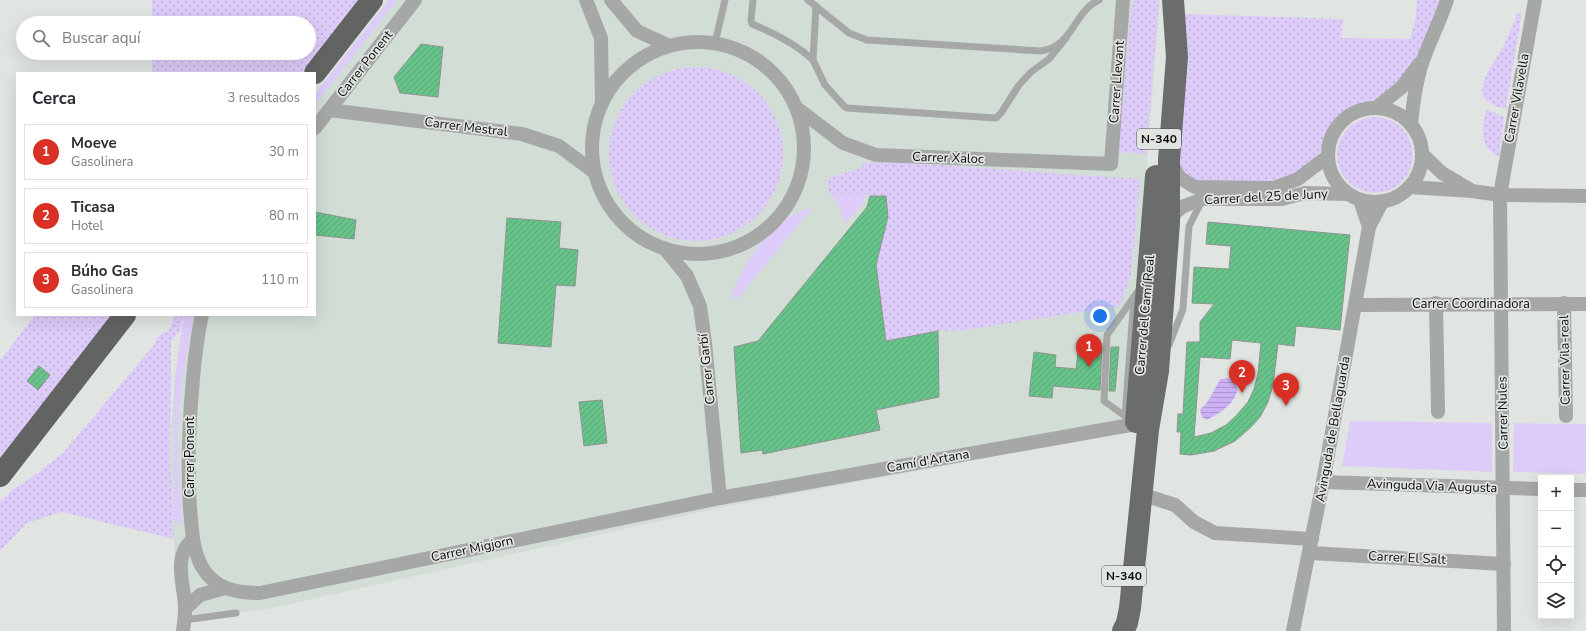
<!DOCTYPE html>
<html lang="es">
<meta charset="utf-8">
<style>
:root{--surface:#fff;--page:#f7f7f7;--text:#2b2b33;--muted:#7c7c81;--line:#e1e1e2;--accent:#d93025}
body{margin:0;font-family:"Nunito Sans",sans-serif;background:var(--page);color:var(--text)}
.controls{position:absolute;right:12px;bottom:12px;display:grid;overflow:hidden;border-radius:0px;box-shadow:0 4px 16px #0002}
.controls button{width:36px;height:36px;display:grid;place-items:center;padding:0;border:0;border-bottom:1px solid var(--line);background:var(--surface);color:var(--text);font:20px sans-serif}
.you{position:absolute;left:1100px;top:316px;width:14px;height:14px;margin:-10px;border:3px solid #fff;border-radius:50%;background:#1a73e8;box-shadow:0 0 0 6px #1a73e833}
.badge{display:grid;place-items:center;width:26px;height:26px;border-radius:50%;background:var(--accent);color:#fff;font-size:13px;font-weight:700}
.pin{position:absolute;translate:-50% -33px;filter:drop-shadow(0 1px 2px #0008)}
.pin::after{content:'';position:absolute;top:21px;width:14px;height:12px;background:inherit;clip-path:polygon(0 0,100% 0,50% 100%)}
.list{margin:0;padding:0;list-style:none}
h2{display:flex;justify-content:space-between;align-items:center;height:52px;margin:0;padding:0 16px;font-size:17px}
h2 small{font-size:13px;font-weight:400;color:var(--muted)}
.list li{display:grid;grid-template-columns:26px 1fr auto;gap:12px;align-items:center;box-sizing:border-box;height:56px;margin:0 8px 8px;padding:0 8px;border:1px solid var(--line);border-radius:0px}
.list b{display:block;font-size:15px;white-space:nowrap}
.list p{margin:0;font-size:13px;white-space:nowrap;color:var(--muted)}
.list em{font-size:13px;font-style:normal;color:var(--muted)}
.icon{flex:none;width:22px;height:22px;fill:none;stroke:currentColor;stroke-width:2;stroke-linecap:round;stroke-linejoin:round}
.map{position:relative;flex:none;width:1586px;height:631px;overflow:hidden}
.search{position:absolute;background:var(--surface);box-shadow:0 4px 16px #0002;left:16px;top:16px;width:300px;height:44px;display:flex;align-items:center;gap:10px;box-sizing:border-box;padding:0 14px;border-radius:22px;color:var(--muted);font-size:15px}
.panel{position:absolute;background:var(--surface);box-shadow:0 4px 16px #0002;left:16px;top:72px;width:300px;height:244px;border-radius:0px}
.map>svg:first-child{display:block}
</style>
<div class="map">
<svg width="1586" height="631" viewBox="0 0 1586 631">
<defs>
<pattern id="grass-dots" width="8" height="8" patternUnits="userSpaceOnUse"><rect width="8" height="8" fill="#ddccf9"/><path d="M2 2h.1M6 6h.1" fill="none" stroke="#bcaed4" stroke-width="1.8" stroke-linecap="round"/></pattern>
<pattern id="water-rules" width="6" height="5" patternUnits="userSpaceOnUse"><rect width="6" height="5" fill="#cbb0f3"/><path d="M0 2.5h6" fill="none" stroke="#ad96cf"/></pattern>
<pattern id="building-hatch" width="6" height="6" patternUnits="userSpaceOnUse"><rect width="6" height="6" fill="#67c38a"/><path d="M-1 1l2-2M0 6l6-6M5 7l2-2" fill="none" stroke="#58a676"/></pattern>
</defs>
<rect width="100%" height="100%" fill="#e1e5e2"/>
<polygon fill="#d2ddd5" points="388,0 1160,0 1125,432 723,507 272,608 180,622 172,520 170,462 171,430 175,376 184,315 315,315 315,93"/>
<g fill="url(#grass-dots)">
<polygon points="152,0 358,0 301,73 152,73 152,53 309,53 309,23 152,23"/>
<polygon points="1134,0 1159,0 1146,154 1118,152 1131,9"/>
<polygon points="1417,0 1441,0 1418,56 1399,85 1372,102 1353,107 1337,118 1327,133 1318,157 1282,183 1192,181 1179,169 1185,14 1343,19 1341,38 1410,39 1415,21"/>
<path d="M1522 13 1506 108C1499 108 1495 106 1489 102 1470 92 1497 59 1504 45 1509 35 1513 25 1517 14Z"/>
<circle cx="696" cy="154" r="87"/>
<path d="M1486 109 1504 117 1499 157C1478 147 1482 128 1486 109Z"/>
<circle cx="1375" cy="155" r="38"/>
<path d="M882 162C968 166 1054 174 1140 179L1131 274 1120 306 965 330 938 331 887 341 876 265 888 217 886 197 871 196 866 194H830L826 180 862 167 863 163Z"/>
<polygon points="35,315 112,315 0,458 0,360"/>
<polygon points="175,315 183,315 180,331 171,341 170,462 174,539 61,512 27,523 0,551 0,502 12,490 38,473 64,452 154,345 157,337 169,330"/>
</g>
<g fill="#ddccf9">
<polygon points="389,0 397,0 315,105 315,94"/>
<path d="M830 194H866L863 203 844 225C843 212 839 203 830 194Z"/>
<path d="M812 208 738 298 734 299 731 297C743 263 774 215 812 208Z"/>
<path d="M184 315H195C186 352 180 389 178 427 177 458 180 488 182 519L181 522 177 523 173 520 175 377Z"/>
<polygon points="1350,421 1492,423 1492,472 1342,466"/>
<polygon points="1514,423 1586,424 1586,474 1513,472"/>
</g>
<path fill="url(#water-rules)" d="M1228 378 1235 382C1236 385 1238 389 1237 391 1234 405 1218 414 1207 420L1202 417 1200 410C1212 399 1212 391 1221 379Z"/>
<g fill="url(#building-hatch)" stroke="#8f9390" fill-rule="evenodd">
<polygon points="421,44 443,47 438,97 400,93 394,77"/>
<polygon points="870,196 886,196 888,217 876,265 886,341 938,331 939,397 876,410 880,430 763,454 762,450 741,453 734,347 758,341 867,207"/>
<polygon points="315,212 356,220 354,239 315,235"/>
<polygon points="507,218 561,222 559,248 578,250 575,286 556,285 551,347 498,343"/>
<path d="M1208 222 1350 235 1340 330 1296 326 1294 346 1278 344 1273 385 1268 402 1260 417 1250 428 1235 441 1214 451 1191 455 1180 454 1181 432H1177L1178 414H1183L1187 342H1200V322L1214 304 1192 303 1194 267 1229 269 1231 246 1206 244ZM1232 340 1261 343 1258 374 1254 389 1248 402 1235 417 1226 425 1211 433 1194 437 1200 357 1230 359Z"/>
<polygon points="1079,344 1102,346 1100,390 1053,386 1052,398 1029,396 1034,352 1056,355 1055,367 1076,369"/>
<polygon points="1111,347 1119,347 1115,391 1109,391"/>
<polygon points="39,366 50,375 38,390 27,381"/>
<polygon points="602,400 607,443 584,446 579,402"/>
</g>
<g fill="none" stroke-linecap="round" stroke-linejoin="round">
<g stroke="#a6a8a7" stroke-width="7">
<path d="M753 0 751 20 752 24C774 33 796 44 813 60"/>
<path d="M808 0 849 33 867 40 1041 51C1073 47 1074 11 1099 0"/>
<polyline points="816,6 813,60 825,85 844,106 847,108 996,118 1001,113 1019,85 1031,72 1049,59 1066,38"/>
<polyline points="715,43 725,0"/>
<polyline points="1169,345 1183,309 1189,226 1202,201"/>
<polyline points="1125,416 1134,297"/>
<polyline points="1132,421 1104,401 1107,335 1141,287"/>
<polyline points="184,620 236,613"/>
</g>
<g stroke="#a6a8a7" stroke-width="14">
<polyline points="586,0 601,38 602,102"/>
<polyline points="611,0 637,31 670,46"/>
<circle cx="698" cy="148" r="106"/>
<polyline points="1376,108 1402,87 1420,63"/>
<circle cx="1375" cy="155" r="47"/>
<polyline points="798,109 843,143 876,155 1111,164 1123,0"/>
<polyline points="329,110 522,134 559,146 594,172"/>
<path d="M1411 125C1413 102 1416 77 1425 55 1432 36 1441 19 1447 0"/>
<polyline points="315,128 415,0"/>
<polyline points="1422,154 1442,173 1469,189"/>
<polyline points="1170,162 1180,178 1195,187 1274,188 1298,179 1327,157"/>
<polyline points="1409,187 1472,191 1500,195 1586,196"/>
<polyline points="1360,200 1369,227 1382,202"/>
<polyline points="1169,223 1176,212 1184,206 1203,199 1282,199 1305,193 1347,194"/>
<polyline points="666,250 687,276 700,306 705,343 720,498"/>
<polyline points="1436,303 1438,412"/>
<polyline points="1564,303 1566,416"/>
<polyline points="1356,305 1586,304"/>
<path d="M202 315C197 336 195 357 193 378 189 422 187 465 190 508 192 528 192 549 202 567 215 589 236 593 260 593L720 498 1136 424"/>
<polyline points="1323,482 1541,489"/>
<polyline points="1571,490 1586,490"/>
<polyline points="1150,497 1175,505 1194,522 1215,533 1312,539"/>
<polyline points="1310,553 1504,564"/>
<polyline points="185,609 200,595 225,588"/>
<path d="M183 631C184 624 185 616 185 609 185 586 172 557 192 540"/>
<polyline points="1293,631 1323,482 1369,227"/>
<polyline points="1504,631 1500,195 1535,0"/>
</g>
<g stroke="#6a6d6b" stroke-width="22">
<polyline points="1136,422 1156,176"/>
<polyline points="1123,631 1127,623 1130,608 1148,430 1158,371 1169,223 1169,160 1177,57 1173,0"/>
</g>
<g stroke="#616462" stroke-width="22">
<polyline points="315,73 372,0"/>
<polyline points="0,476 125,315"/>
</g>
</g>
<g text-anchor="middle" dominant-baseline="central" stroke-width="3.5" stroke-linejoin="round" paint-order="stroke">
<g fill="#e1e5e2" stroke="#4b4d4c" stroke-width="1">
<rect x="1137" y="129" width="44" height="20" rx="3"/>
<rect x="1102" y="566" width="44" height="20" rx="3"/>
</g>
<g font-size="12" font-weight="bold" fill="#0b0c0b">
<text x="1159" y="139">N-340</text>
<text x="1124" y="576">N-340</text>
</g>
<g font-size="13" fill="#0b0c0b" stroke="#e1e5e2">
<text transform="translate(365 64) rotate(-52)">Carrer Ponent</text>
<text transform="translate(1117 82) rotate(-86)">Carrer Llevant</text>
<text transform="translate(1517 98) rotate(-80)">Carrer Vilavella</text>
<text transform="translate(466 127) rotate(7)">Carrer Mestral</text>
<text transform="translate(948 158) rotate(2)">Carrer Xaloc</text>
<text transform="translate(1266 197) rotate(-3)">Carrer del 25 de Juny</text>
<text x="1471" y="304">Carrer Coordinadora</text>
<text transform="translate(1145 315) rotate(-85)">Carrer del Camí Real</text>
<text transform="translate(1565 360) rotate(-91)">Carrer Vila-real</text>
<text transform="translate(707 369) rotate(-96)">Carrer Garbí</text>
<text transform="translate(1503 413) rotate(-91)">Carrer Nules</text>
<text transform="translate(1333 429) rotate(-80)">Avinguda de Bellaguarda</text>
<text transform="translate(190 457) rotate(-90)">Carrer Ponent</text>
<text transform="translate(928 461) rotate(-10)">Camí d'Artana</text>
<text transform="translate(1432 486) rotate(2)">Avinguda Via Augusta</text>
<text transform="translate(472 549) rotate(-12)">Carrer Migjorn</text>
<text transform="translate(1407 558) rotate(3)">Carrer El Salt</text>
</g>
</g>
</svg>
<div class="controls">
<button>+</button>
<button>−</button>
<button><svg class="icon" aria-label="locate" viewBox="0 0 24 24"><circle cx="12" cy="12" r="6"/><path d="M12 2v4M12 18v4M2 12h4M18 12h4"/></svg></button>
<button><svg class="icon" aria-label="layers" viewBox="0 0 24 24"><path d="M12 4l9 5-9 5-9-5zM3 14l9 5 9-5"/></svg></button>
</div>
<div class="you"></div>
<div class="pin badge" style="left:1089px;top:367px">1</div>
<div class="pin badge" style="left:1242px;top:393px">2</div>
<div class="pin badge" style="left:1286px;top:406px">3</div>
<div class="search"><svg class="icon" aria-label="search" viewBox="0 0 24 24"><circle cx="10" cy="10" r="6"/><path d="M15 15l6 6"/></svg>Buscar aquí</div>
<section class="panel">
<h2>Cerca<small>3 resultados</small></h2>
<ul class="list">
<li><span class="badge">1</span><div><b>Moeve</b><p>Gasolinera</p></div><em>30 m</em></li>
<li><span class="badge">2</span><div><b>Ticasa</b><p>Hotel</p></div><em>80 m</em></li>
<li><span class="badge">3</span><div><b>Búho Gas</b><p>Gasolinera</p></div><em>110 m</em></li>
</ul>
</section>
</div>
